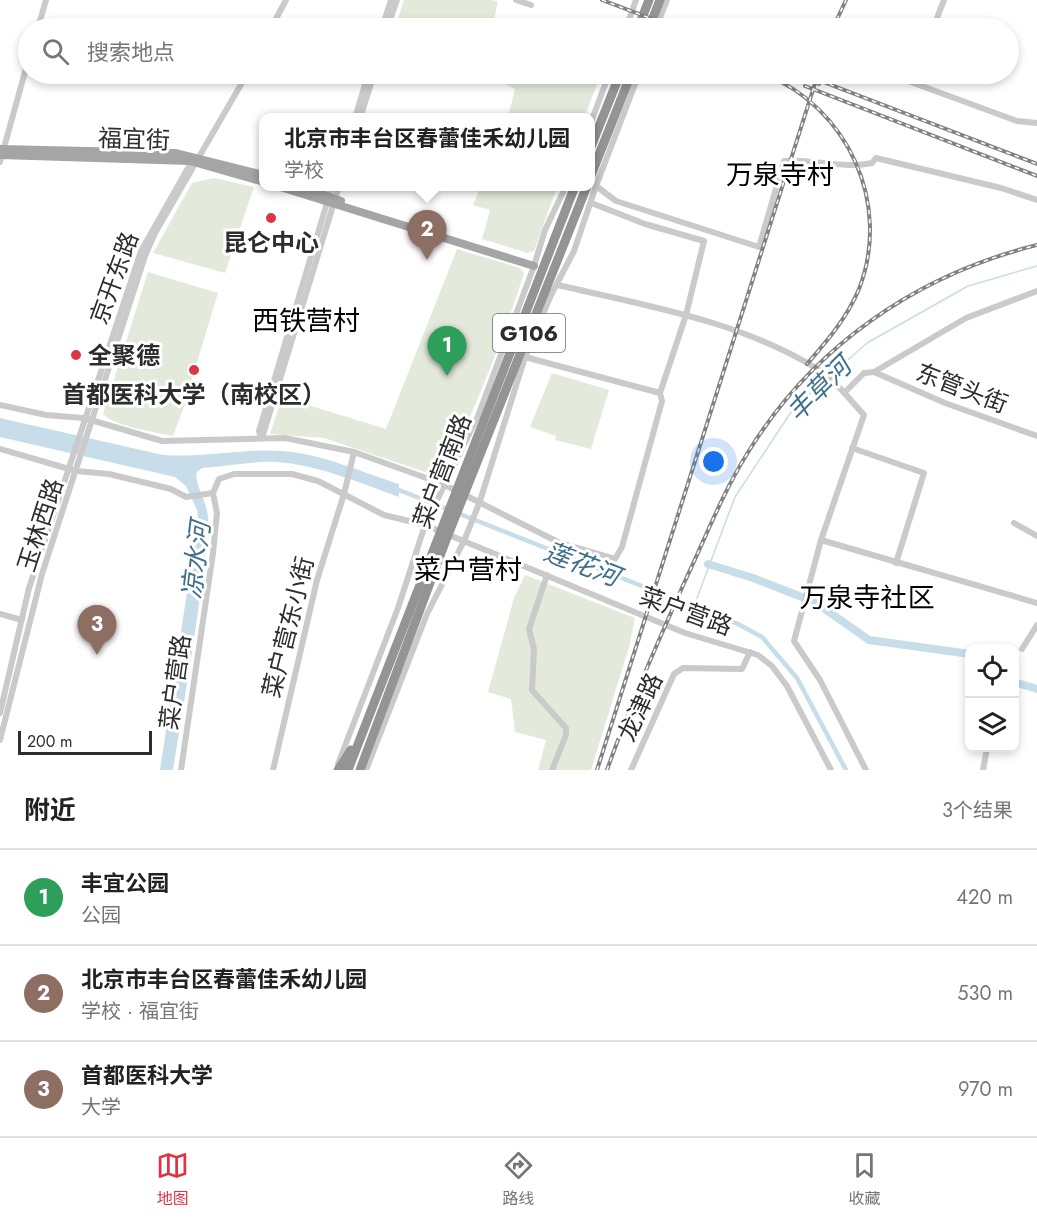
<!DOCTYPE html>
<html lang="zh">
<meta charset="utf-8">
<style>
:root{--surface:#fff;--page:#f2f2f2;--text:#222;--muted:#767676;--line:#e0e0e0;--accent:#de3546}
body{margin:0;font-family:Jost,"Noto Sans SC",sans-serif;background:var(--page);color:var(--text)}
.controls{position:absolute;right:18px;bottom:18px;display:grid;overflow:hidden;border-radius:12px;box-shadow:0 3px 9px #0003}
.controls button{width:54px;height:54px;display:grid;place-items:center;padding:0;border:0;border-bottom:2px solid var(--line);background:var(--surface);color:var(--text);font:30px sans-serif}
.scale{position:absolute;left:18px;bottom:15px;width:134px;box-sizing:border-box;padding-left:6px;border:3px solid #2d2d2d;border-top:0;font-size:16px;line-height:21px;white-space:nowrap;color:#2d2d2d;-webkit-text-stroke:4px #fff;paint-order:stroke}
.you{position:absolute;left:714px;top:462px;width:21px;height:21px;margin:-15px;border:4px solid #fff;border-radius:50%;background:#1a73e8;box-shadow:0 0 0 9px #1a73e833}
.badge{display:grid;place-items:center;width:39px;height:39px;border-radius:50%;background:var(--accent);color:#fff;font-size:20px;font-weight:700}
.pin{position:absolute;translate:-50% -50px;filter:drop-shadow(0 2px 3px #0008)}
.pin::after{content:'';position:absolute;top:32px;width:21px;height:18px;background:inherit;clip-path:polygon(0 0,100% 0,50% 100%)}
.popup{position:absolute;left:259px;top:113px;width:336px;height:78px;box-sizing:border-box;display:grid;place-content:center;border-radius:12px;background:var(--surface);filter:drop-shadow(0 2px 4px #0005);font-size:20px;white-space:nowrap;color:var(--muted)}
.popup b{font-size:22px;color:var(--text)}
.popup::after{content:'';position:absolute;left:50%;top:100%;margin-left:-12px;border:12px solid transparent;border-top-color:var(--surface)}
.list{margin:0;padding:0;list-style:none}
h2{display:flex;justify-content:space-between;align-items:center;height:78px;margin:0;padding:0 24px;font-size:26px}
h2 small{font-size:20px;font-weight:400;color:var(--muted)}
.list li{display:grid;grid-template-columns:39px 1fr auto;gap:18px;align-items:center;box-sizing:border-box;height:96px;padding:0 24px;border-top:2px solid var(--line)}
.list b{display:block;font-size:22px;white-space:nowrap}
.list p{margin:0;font-size:20px;white-space:nowrap;color:var(--muted)}
.list em{font-size:20px;font-style:normal;color:var(--muted)}
.icon{flex:none;width:33px;height:33px;fill:none;stroke:currentColor;stroke-width:2;stroke-linecap:round;stroke-linejoin:round}
.map{position:relative;flex:none;width:1037px;height:770px;overflow:hidden}
.search{position:absolute;background:var(--surface);box-shadow:0 3px 9px #0003;left:18px;right:18px;top:18px;height:66px;display:flex;align-items:center;gap:15px;box-sizing:border-box;padding:0 21px;border-radius:33px;color:var(--muted);font-size:22px}
.sheet{height:366px;background:var(--surface)}
nav{display:flex;justify-content:space-around;align-items:center;box-sizing:border-box;height:84px;border-top:2px solid var(--line);background:var(--surface);font-size:16px;color:var(--muted)}
nav a{display:grid;justify-items:center;gap:3px}
nav .on{color:var(--accent)}
.map>svg:first-child{display:block}
</style>
<div class="map">
<svg width="1037" height="770" viewBox="0 0 1037 770">
<rect width="100%" height="100%" fill="#fff"/>
<g fill="#e3eadb">
<polygon points="404,0 492,0 498,2 493,24 503,28 395,28"/>
<polygon points="484,74 601,74 584,118 508,117 515,89"/>
<polygon points="214,178 254,187 225,273 153,253 192,183"/>
<polygon points="481,186 557,187 534,251 528,253 482,239 490,210 473,205"/>
<path d="M457 249 520 268 524 273C502 343 475 409 443 475H434L324 438 270 434 282 397 386 429Z"/>
<path d="M148 272 218 293 188 392 181 394V403L185 404 173 436C156 432 115 427 103 414Z"/>
<polygon points="552,373 609,390 591,449 555,440 556,436 530,427"/>
<polygon points="525,575 635,618 629,647 591,770 538,770 546,740 515,732 511,699 488,692 514,598"/>
</g>
<path fill="#c7dde9" d="M0 418 163 455C203 458 243 448 283 451 322 454 361 472 399 484V497C360 483 319 465 277 462 253 461 227 466 202 468L197 472C193 485 210 503 208 524 201 606 186 688 173 770H160L198 520 197 510 186 486 175 477 0 437Z"/>
<g fill="none" stroke-linecap="round" stroke-linejoin="round">
<g stroke="#c7dde9" stroke-width="1.5">
<polyline points="831,375 867,343 968,286 1037,266"/>
<polyline points="694,606 735,497 793,409 827,378"/>
</g>
<polyline stroke="#c7dde9" stroke-width="4.5" points="394,488 738,624 762,637 797,678 846,770"/>
<g stroke="#c7dde9" stroke-width="8">
<polyline points="708,564 753,578 815,602 869,640 970,654"/>
<polyline points="1014,682 1037,689"/>
</g>
<g stroke="#cacaca" stroke-width="6">
<polyline points="516,0 531,5"/>
<polyline points="38,28 46,0"/>
<polyline points="271,28 286,0"/>
<polyline points="382,28 391,0"/>
<polyline points="387,28 397,0"/>
<polyline points="626,28 636,0"/>
<polyline points="656,28 667,0"/>
<polyline points="933,28 944,0"/>
<polyline points="889,74 1017,121 1037,123"/>
<polyline points="912,82 916,74"/>
<polyline points="355,118 368,74"/>
<polyline points="360,118 374,74"/>
<polyline points="590,125 609,74"/>
<polyline points="0,162 28,61"/>
<path d="M596 186 616 201 759 247 784 161C814 159 844 169 872 163L876 158 1001 188 1037 200"/>
<path d="M558 285C647 306 741 321 819 370 836 381 850 400 864 415L821 540 794 641 820 680 866 770"/>
<polyline points="525,357 660,393"/>
<polyline points="874,372 945,403 1037,436"/>
<polyline points="844,393 864,373 874,372 966,318 1037,291"/>
<polyline points="0,405 46,415 84,418 162,441 285,438 354,452 443,484 560,543 615,559 622,547 662,401 660,393 686,315 704,241 645,224 594,204"/>
<polyline points="261,438 259,431 332,186"/>
<polyline points="262,438 339,186"/>
<polyline points="852,448 924,473 896,563"/>
<polyline points="0,449 76,471 109,474 171,489 186,497 213,493 217,513 213,553 181,770"/>
<polyline points="213,493 219,479 234,474 292,474 318,481 384,515 425,525 685,633 758,655 772,666 787,686 831,770"/>
<polyline points="1014,523 1037,536"/>
<polyline points="821,540 1037,603"/>
<polyline points="547,575 529,629 534,649 532,690 566,728 566,735 552,770"/>
<polyline points="0,614 22,620"/>
<polyline points="1022,649 1037,625"/>
<polyline points="0,713 29,588 141,251 192,161"/>
<polyline points="0,740 42,574 145,256 155,233 247,74"/>
<polyline points="338,764 398,608 425,525 478,416 534,266 545,230 566,186"/>
<polyline points="273,770 317,580 344,494 354,452"/>
<polyline points="366,770 427,614 464,541 480,501 525,357 551,295 574,251 596,186 639,74"/>
<polyline points="631,770 674,674 683,668 742,669 750,652"/>
<polyline points="983,770 987,748"/>
</g>
<g stroke="#a5a5a5" stroke-width="8">
<polyline points="0,149 175,153 264,175"/>
<polyline points="0,155 190,161 264,182"/>
<polyline points="277,186 534,266"/>
<polyline points="300,186 341,201"/>
</g>
<g stroke="#949494" stroke-width="9">
<polyline points="638,28 649,0"/>
<polyline points="649,28 660,0"/>
<polyline points="590,149 620,74"/>
<polyline points="590,178 631,74"/>
<polyline points="338,770 351,750"/>
<polyline points="348,770 575,186"/>
<polyline points="360,770 446,540 587,186"/>
</g>
<defs>
<g id="rail">
<polyline points="602,0 676,28"/>
<polyline points="833,28 846,0"/>
<path d="M764 74C848 107 892 204 859 289 847 318 827 341 807 364"/>
<polyline points="793,74 819,84"/>
<polyline points="813,78 1037,164"/>
<polyline points="805,86 1037,176"/>
<polyline points="597,770 818,74"/>
<path d="M607 770C630 705 657 644 685 581 705 539 722 494 747 454 812 347 916 275 1037 245"/>
</g>
</defs>
<use href="#rail" stroke="#828282" stroke-width="4"/>
<use href="#rail" stroke="#fff" stroke-width="1.5" stroke-dasharray="4.5" stroke-linecap="butt"/>
</g>
<g fill="#de3546" stroke="#fff" stroke-width="2">
<circle cx="271" cy="218" r="6"/>
<circle cx="76" cy="355" r="6"/>
<circle cx="194" cy="370" r="6"/>
</g>
<g text-anchor="middle" dominant-baseline="central" stroke-width="6" stroke-linejoin="round" paint-order="stroke">
<rect fill="#fff" stroke="#6c6c6c" stroke-width="1.5" x="493" y="314" width="72" height="38" rx="4.5"/>
<g font-size="22" font-weight="bold" fill="#2d2d2d">
<text x="529" y="333">G106</text>
</g>
<g font-size="24" fill="#2d2d2d" stroke="#fff">
<text transform="translate(134 139) rotate(2)">福宜街</text>
<text transform="translate(114 278) rotate(-70)">京开东路</text>
<text transform="translate(962 388) rotate(21)">东管头街</text>
<text transform="translate(442 471) rotate(-69)">菜户营南路</text>
<text transform="translate(40 525) rotate(-72)">玉林西路</text>
<text transform="translate(686 611) rotate(20)">菜户营路</text>
<text transform="translate(288 627) rotate(-76)">菜户营东小街</text>
<text transform="translate(175 682) rotate(-82)">菜户营路</text>
<text transform="translate(640 707) rotate(-65)">龙津路</text>
</g>
<g font-size="24" font-weight="bold" fill="#2d2d2d" stroke="#fff">
<text x="271" y="242">昆仑中心</text>
<text x="88" y="355" text-anchor="start">全聚德</text>
<text x="194" y="394">首都医科大学（南校区）</text>
</g>
<g font-size="26" font-style="italic" fill="#3e708b" stroke="#fff">
<text transform="translate(819 389) rotate(-45)">丰草河</text>
<text transform="translate(196 560) rotate(-83)">凉水河</text>
<text transform="translate(582 564) rotate(21)">莲花河</text>
</g>
<g font-size="27" fill="#000" stroke="#fff">
<text x="780" y="174">万泉寺村</text>
<text x="306" y="320">西铁营村</text>
<text x="468" y="569">菜户营村</text>
<text x="867" y="597">万泉寺社区</text>
</g>
</g>
</svg>
<div class="controls">
<button><svg class="icon" aria-label="locate" viewBox="0 0 24 24"><circle cx="12" cy="12" r="6"/><path d="M12 2v4M12 18v4M2 12h4M18 12h4"/></svg></button>
<button><svg class="icon" aria-label="layers" viewBox="0 0 24 24"><path d="M12 4l9 5-9 5-9-5zM3 14l9 5 9-5"/></svg></button>
</div>
<div class="scale">200 m</div>
<div class="you"></div>
<div class="pin badge" style="left:447px;top:376px;background:#2e9e5b">1</div>
<div class="pin badge" style="left:427px;top:260px;background:#8d6e63">2</div>
<div class="popup"><b>北京市丰台区春蕾佳禾幼儿园</b>学校</div>
<div class="pin badge" style="left:97px;top:655px;background:#8d6e63">3</div>
<div class="search"><svg class="icon" aria-label="search" viewBox="0 0 24 24"><circle cx="10" cy="10" r="6"/><path d="M15 15l6 6"/></svg>搜索地点</div>
</div>
<section class="sheet">
<h2>附近<small>3个结果</small></h2>
<ul class="list">
<li><span class="badge" style="background:#2e9e5b">1</span><div><b>丰宜公园</b><p>公园</p></div><em>420 m</em></li>
<li><span class="badge" style="background:#8d6e63">2</span><div><b>北京市丰台区春蕾佳禾幼儿园</b><p>学校 · 福宜街</p></div><em>530 m</em></li>
<li><span class="badge" style="background:#8d6e63">3</span><div><b>首都医科大学</b><p>大学</p></div><em>970 m</em></li>
</ul>
</section>
<nav>
<a class="on"><svg class="icon" aria-label="map" viewBox="0 0 24 24"><path d="M3 6l6-2 6 2 6-2v14l-6 2-6-2-6 2zM9 4v14M15 6v14"/></svg>地图</a>
<a><svg class="icon" aria-label="directions" viewBox="0 0 24 24"><path d="M12 3l9 9-9 9-9-9zM9 14v-3h6M13 9l2 2-2 2"/></svg>路线</a>
<a><svg class="icon" aria-label="saved" viewBox="0 0 24 24"><path d="M7 4h10v16l-5-4-5 4z"/></svg>收藏</a>
</nav>
